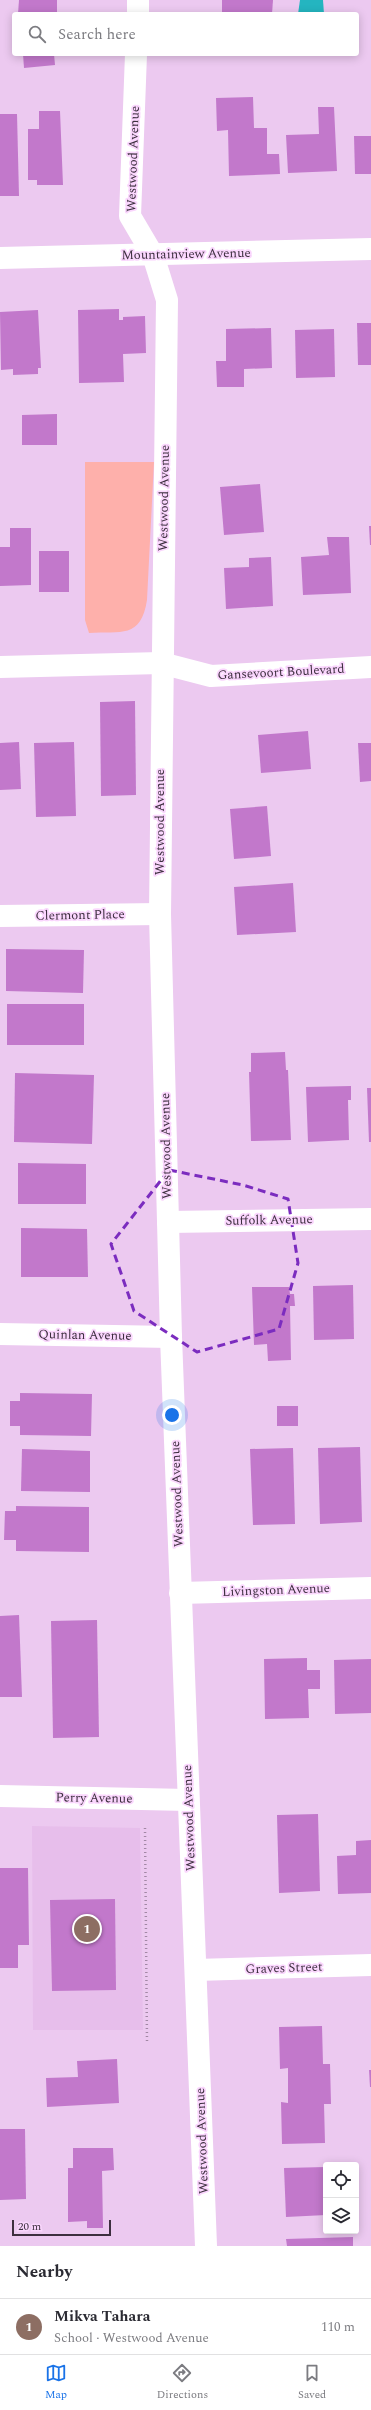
<!DOCTYPE html>
<meta charset="utf-8">
<style>
:root{--surface:#fff;--page:#f7f7f7;--text:#2b2b33;--muted:#7c7c81;--line:#e1e1e2;--accent:#1a73e8}
body{margin:0;font-family:Spectral,serif;background:var(--page);color:var(--text)}
.controls{position:absolute;right:12px;bottom:12px;display:grid;overflow:hidden;border-radius:4px;box-shadow:0 2px 10px #0003}
.controls button{width:36px;height:36px;display:grid;place-items:center;padding:0;border:0;border-bottom:1px solid var(--line);background:var(--surface);color:var(--text);font:20px sans-serif}
.scale{position:absolute;left:12px;bottom:10px;width:99px;box-sizing:border-box;padding-left:4px;border:2px solid #3d2f3f;border-top:0;font-size:11px;line-height:14px;white-space:nowrap;color:#3d2f3f;-webkit-text-stroke:3px #fad6fd;paint-order:stroke}
.you{position:absolute;left:172px;top:1415px;width:14px;height:14px;margin:-10px;border:3px solid #fff;border-radius:50%;background:#1a73e8;box-shadow:0 0 0 6px #1a73e833}
.badge{display:grid;place-items:center;width:26px;height:26px;border-radius:50%;background:var(--accent);color:#fff;font-size:13px;font-weight:700}
.pin{position:absolute;translate:-50% -50%;border:2px solid #fff;box-shadow:0 1px 4px #0006}
.list{margin:0;padding:0;list-style:none}
h2{display:flex;justify-content:space-between;align-items:center;height:52px;margin:0;padding:0 16px;font-size:17px}
h2 small{font-size:13px;font-weight:400;color:var(--muted)}
.list li{display:grid;grid-template-columns:26px 1fr auto;gap:12px;align-items:center;box-sizing:border-box;height:56px;padding:0 16px;border-top:1px solid var(--line)}
.list b{display:block;font-size:15px;white-space:nowrap}
.list p{margin:0;font-size:13px;white-space:nowrap;color:var(--muted)}
.list em{font-size:13px;font-style:normal;color:var(--muted)}
.icon{flex:none;width:22px;height:22px;fill:none;stroke:currentColor;stroke-width:2;stroke-linecap:round;stroke-linejoin:round}
.map{position:relative;flex:none;width:371px;height:2246px;overflow:hidden}
.search{position:absolute;background:var(--surface);box-shadow:0 2px 10px #0003;left:12px;right:12px;top:12px;height:44px;display:flex;align-items:center;gap:10px;box-sizing:border-box;padding:0 14px;border-radius:4px;color:var(--muted);font-size:15px}
.sheet{height:108px;background:var(--surface)}
nav{display:flex;justify-content:space-around;align-items:center;box-sizing:border-box;height:56px;border-top:1px solid var(--line);background:var(--surface);font-size:11px;color:var(--muted)}
nav a{display:grid;justify-items:center;gap:2px}
nav .on{color:var(--accent)}
.map>svg:first-child{display:block}
</style>
<div class="map">
<svg width="371" height="2246" viewBox="0 0 371 2246">
<rect width="100%" height="100%" fill="#ecc9f0"/>
<polygon fill="#e7beeb" points="32,1826 140,1828 143,2030 33,2030"/>
<path fill="#feb0ab" d="M85 462H154L147 600C141 639 121 631 89 633L85 620Z"/>
<polygon fill="#24b5c0" points="300,0 323,0 324,14 298,14"/>
<g fill="#c278cb">
<polygon points="19,0 57,0 57,14 18,14"/>
<polygon points="222,0 273,0 272,14 222,14"/>
<polygon points="23,54 54,54 55,65 24,68"/>
<polygon points="253,97 254,128 267,128 267,154 279,154 280,174 229,176 228,130 217,131 216,98"/>
<polygon points="318,107 334,107 337,171 288,173 286,135 319,134"/>
<polygon points="39,111 60,111 63,185 37,185 37,180 28,180 28,129 39,129"/>
<polygon points="0,114 17,114 19,196 0,196"/>
<polygon points="354,136 371,136 371,174 355,174"/>
<polygon points="119,309 119,320 123,320 123,317 145,316 146,353 123,354 124,382 79,383 78,310"/>
<polygon points="38,310 41,368 38,368 38,374 13,375 13,369 1,370 0,312"/>
<polygon points="357,323 371,323 371,365 358,365"/>
<polygon points="271,328 272,368 244,369 244,387 217,387 216,361 226,361 226,329"/>
<polygon points="334,329 335,377 296,378 295,330"/>
<polygon points="57,414 57,445 22,445 22,415"/>
<polygon points="260,484 264,532 224,535 220,487"/>
<polygon points="369,526 371,526 371,545 370,545"/>
<polygon points="10,528 31,528 31,585 0,586 0,547 10,547"/>
<polygon points="327,537 349,537 351,593 303,595 301,557 329,555"/>
<rect x="39" y="551" width="30" height="41"/>
<polygon points="271,557 273,606 226,609 224,568 249,567 249,558"/>
<polygon points="135,701 136,795 101,796 100,702"/>
<polygon points="308,731 311,769 261,773 258,735"/>
<polygon points="19,742 21,789 0,790 0,743"/>
<polygon points="74,742 76,816 36,817 34,743"/>
<polygon points="358,743 371,743 371,781 360,782"/>
<polygon points="267,806 271,856 234,859 230,809"/>
<polygon points="293,883 296,932 237,935 234,887"/>
<polygon points="6,949 84,950 83,993 6,991"/>
<rect x="7" y="1004" width="77" height="41"/>
<polygon points="285,1052 286,1070 288,1070 291,1140 251,1141 249,1072 251,1072 251,1053"/>
<polygon points="15,1073 94,1075 92,1144 14,1142"/>
<polygon points="351,1086 351,1100 348,1100 349,1140 308,1142 306,1087"/>
<polygon points="367,1088 371,1088 371,1142 369,1142"/>
<polygon points="18,1163 86,1164 86,1204 18,1204"/>
<polygon points="21,1228 87,1229 88,1277 21,1277"/>
<polygon points="353,1285 354,1339 314,1340 313,1286"/>
<polygon points="252,1287 289,1287 290,1294 294,1294 295,1306 290,1306 291,1360 268,1361 267,1344 254,1345"/>
<polygon points="20,1393 92,1394 91,1436 20,1435 20,1426 10,1426 10,1401 20,1401"/>
<rect x="277" y="1406" width="21" height="20"/>
<polygon points="360,1447 362,1522 320,1524 318,1448"/>
<polygon points="293,1448 295,1524 253,1525 250,1449"/>
<polygon points="22,1449 90,1451 90,1492 21,1491"/>
<polygon points="16,1506 89,1507 89,1552 16,1551 16,1540 4,1540 5,1511 16,1511"/>
<polygon points="19,1615 22,1697 0,1697 0,1616"/>
<polygon points="97,1620 99,1737 53,1738 51,1621"/>
<polygon points="307,1658 307,1670 320,1670 320,1689 308,1689 309,1718 265,1719 264,1659"/>
<polygon points="371,1659 371,1713 335,1714 334,1660"/>
<polygon points="318,1814 320,1891 279,1893 277,1815"/>
<polygon points="371,1840 371,1893 338,1894 337,1856 356,1855 356,1841"/>
<polygon points="0,1868 28,1868 29,1945 18,1945 18,1968 0,1968"/>
<polygon points="115,1899 116,1990 52,1991 50,1900"/>
<polygon points="322,2026 323,2064 330,2064 331,2104 324,2104 325,2143 282,2144 281,2102 288,2103 288,2068 280,2069 279,2027"/>
<polygon points="117,2059 119,2103 47,2107 46,2078 78,2077 77,2061"/>
<polygon points="369,2070 371,2070 371,2087 370,2087"/>
<polygon points="0,2129 25,2129 26,2199 0,2200"/>
<polygon points="73,2148 113,2148 114,2170 102,2171 103,2228 87,2228 87,2221 68,2222 68,2168 73,2168"/>
<polygon points="326,2167 326,2215 286,2217 284,2168"/>
<polygon points="353,2237 353,2246 287,2246 286,2239"/>
</g>
<g fill="none" stroke-linecap="round" stroke-linejoin="round">
<polyline stroke="#a288a5" stroke-width="2.5" stroke-dasharray="1 3" stroke-linecap="butt" points="145,1828 147,2041"/>
<g stroke="#fff" stroke-width="22">
<polyline points="138,14 138,0"/>
<polyline points="136,54 130,216 153,255 167,300 160,914 171,1337 206,2246"/>
<polyline points="0,258 371,249"/>
<polyline points="0,667 161,663 211,676 371,667"/>
<polyline points="0,916 160,914"/>
<polyline points="168,1222 371,1219"/>
<polyline points="0,1334 171,1337"/>
<polyline points="180,1593 371,1588"/>
<polyline points="0,1796 188,1800"/>
<polyline points="196,1970 371,1965"/>
</g>
</g>
<path fill="none" stroke="#7b2cbf" stroke-width="3" stroke-dasharray="8 5" stroke-linejoin="round" d="M169 1170 243 1185 288 1199 298 1263 279 1329 197 1352 134 1311 111 1244Z"/>
<g text-anchor="middle" dominant-baseline="central" stroke-width="3.5" stroke-linejoin="round" paint-order="stroke">
<g font-size="13" fill="#3d2f3f" stroke="#fad6fd">
<text transform="translate(133 159) rotate(-88)">Westwood Avenue</text>
<text transform="translate(186 254) rotate(-1)">Mountainview Avenue</text>
<text transform="translate(164 498) rotate(-89)">Westwood Avenue</text>
<text transform="translate(281 672) rotate(-3)">Gansevoort Boulevard</text>
<text transform="translate(160 822) rotate(-90)">Westwood Avenue</text>
<text transform="translate(80 915) rotate(-1)">Clermont Place</text>
<text transform="translate(166 1146) rotate(-91)">Westwood Avenue</text>
<text transform="translate(269 1220) rotate(-1)">Suffolk Avenue</text>
<text transform="translate(85 1335) rotate(1)">Quinlan Avenue</text>
<text transform="translate(177 1494) rotate(-92)">Westwood Avenue</text>
<text transform="translate(276 1590) rotate(-2)">Livingston Avenue</text>
<text transform="translate(94 1798) rotate(1)">Perry Avenue</text>
<text transform="translate(189 1818) rotate(-92)">Westwood Avenue</text>
<text transform="translate(284 1968) rotate(-2)">Graves Street</text>
<text transform="translate(202 2141) rotate(-92)">Westwood Avenue</text>
</g>
</g>
</svg>
<div class="controls">
<button><svg class="icon" aria-label="locate" viewBox="0 0 24 24"><circle cx="12" cy="12" r="6"/><path d="M12 2v4M12 18v4M2 12h4M18 12h4"/></svg></button>
<button><svg class="icon" aria-label="layers" viewBox="0 0 24 24"><path d="M12 4l9 5-9 5-9-5zM3 14l9 5 9-5"/></svg></button>
</div>
<div class="scale">20 m</div>
<div class="you"></div>
<div class="pin badge" style="left:87px;top:1929px;background:#8d6e63">1</div>
<div class="search"><svg class="icon" aria-label="search" viewBox="0 0 24 24"><circle cx="10" cy="10" r="6"/><path d="M15 15l6 6"/></svg>Search here</div>
</div>
<section class="sheet">
<h2>Nearby<small></small></h2>
<ul class="list">
<li><span class="badge" style="background:#8d6e63">1</span><div><b>Mikva Tahara</b><p>School · Westwood Avenue</p></div><em>110 m</em></li>
</ul>
</section>
<nav>
<a class="on"><svg class="icon" aria-label="map" viewBox="0 0 24 24"><path d="M3 6l6-2 6 2 6-2v14l-6 2-6-2-6 2zM9 4v14M15 6v14"/></svg>Map</a>
<a><svg class="icon" aria-label="directions" viewBox="0 0 24 24"><path d="M12 3l9 9-9 9-9-9zM9 14v-3h6M13 9l2 2-2 2"/></svg>Directions</a>
<a><svg class="icon" aria-label="saved" viewBox="0 0 24 24"><path d="M7 4h10v16l-5-4-5 4z"/></svg>Saved</a>
</nav>
